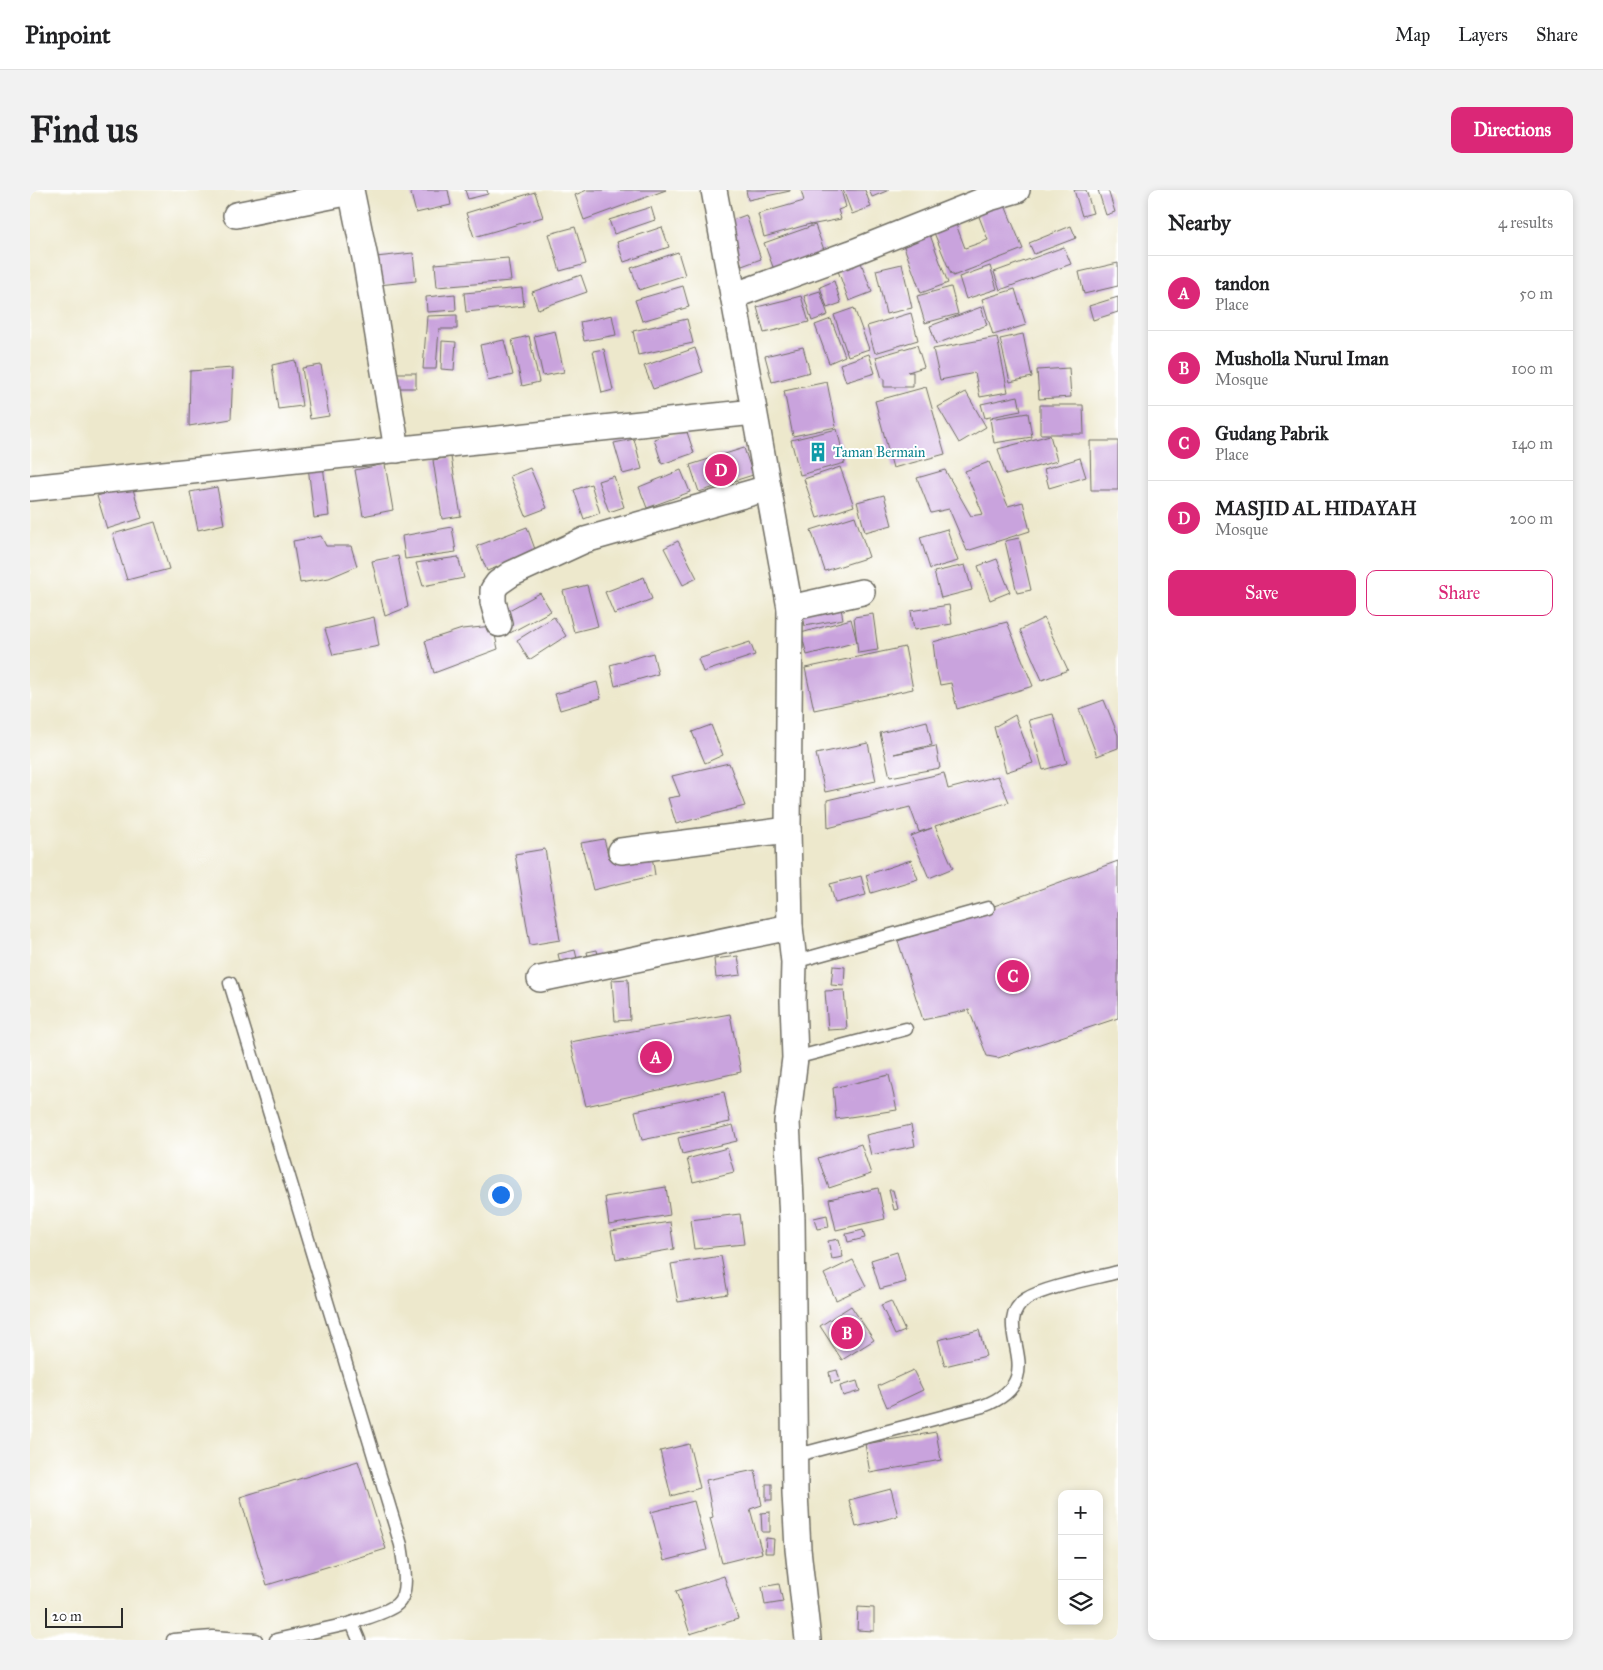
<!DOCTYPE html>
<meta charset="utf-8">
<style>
:root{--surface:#fff;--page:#f2f2f2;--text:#202124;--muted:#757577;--line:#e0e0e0;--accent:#db2777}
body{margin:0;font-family:"IM FELL Great Primer",serif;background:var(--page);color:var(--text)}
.controls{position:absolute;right:15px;bottom:15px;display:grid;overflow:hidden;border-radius:10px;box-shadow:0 2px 8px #0003}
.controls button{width:45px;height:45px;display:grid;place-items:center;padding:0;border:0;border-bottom:1px solid var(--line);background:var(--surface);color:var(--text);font:25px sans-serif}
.scale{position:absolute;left:15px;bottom:12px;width:78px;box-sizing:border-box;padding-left:5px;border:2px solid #2b2b2b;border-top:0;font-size:14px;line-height:18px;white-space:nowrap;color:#2b2b2b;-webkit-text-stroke:4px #fff;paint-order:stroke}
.you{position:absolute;left:470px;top:1004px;width:18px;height:18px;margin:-12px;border:4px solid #fff;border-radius:50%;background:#1a73e8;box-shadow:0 0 0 8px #1a73e833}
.badge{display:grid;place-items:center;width:32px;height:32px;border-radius:50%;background:var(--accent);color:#fff;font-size:16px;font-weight:700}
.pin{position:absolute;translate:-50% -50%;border:2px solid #fff;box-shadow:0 1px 5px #0006}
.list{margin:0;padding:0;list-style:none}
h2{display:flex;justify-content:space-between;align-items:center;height:65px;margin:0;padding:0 20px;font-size:21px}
h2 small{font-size:16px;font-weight:400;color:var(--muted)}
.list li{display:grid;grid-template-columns:32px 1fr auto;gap:15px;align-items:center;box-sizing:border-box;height:75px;padding:0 20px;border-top:1px solid var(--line)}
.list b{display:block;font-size:19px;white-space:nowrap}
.list p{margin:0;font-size:16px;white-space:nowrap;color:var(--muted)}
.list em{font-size:16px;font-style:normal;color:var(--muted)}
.actions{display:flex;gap:10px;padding:15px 20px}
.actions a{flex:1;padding:11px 0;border:1px solid var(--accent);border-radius:10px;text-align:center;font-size:18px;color:var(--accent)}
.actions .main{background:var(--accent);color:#fff}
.icon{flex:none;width:28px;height:28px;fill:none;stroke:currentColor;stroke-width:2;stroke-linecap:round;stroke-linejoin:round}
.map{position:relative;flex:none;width:1088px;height:1450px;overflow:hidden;border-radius:10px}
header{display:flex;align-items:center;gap:30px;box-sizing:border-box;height:70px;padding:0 25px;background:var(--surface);border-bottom:1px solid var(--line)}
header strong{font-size:24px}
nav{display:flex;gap:28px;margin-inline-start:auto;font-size:18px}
.intro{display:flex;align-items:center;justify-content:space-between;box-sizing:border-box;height:120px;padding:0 30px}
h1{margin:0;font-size:35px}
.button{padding:12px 22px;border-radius:10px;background:var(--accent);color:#fff;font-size:18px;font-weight:700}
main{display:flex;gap:30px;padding:0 30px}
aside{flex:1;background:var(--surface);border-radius:10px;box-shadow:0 2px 8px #0003}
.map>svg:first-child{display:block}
</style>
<header>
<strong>Pinpoint</strong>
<nav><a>Map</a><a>Layers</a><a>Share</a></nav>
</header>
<div class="intro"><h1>Find us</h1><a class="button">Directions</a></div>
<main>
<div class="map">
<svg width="1088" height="1450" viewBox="0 0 1088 1450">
<rect width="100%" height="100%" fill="#fff"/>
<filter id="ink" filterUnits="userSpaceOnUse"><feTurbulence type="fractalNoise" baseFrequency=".02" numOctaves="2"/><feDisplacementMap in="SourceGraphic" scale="10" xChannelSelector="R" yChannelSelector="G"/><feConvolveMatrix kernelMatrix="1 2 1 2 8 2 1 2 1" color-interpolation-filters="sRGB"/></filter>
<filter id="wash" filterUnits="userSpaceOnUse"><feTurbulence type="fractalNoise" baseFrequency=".0096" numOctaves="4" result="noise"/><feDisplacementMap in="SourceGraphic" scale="20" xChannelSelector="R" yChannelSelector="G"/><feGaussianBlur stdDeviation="1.12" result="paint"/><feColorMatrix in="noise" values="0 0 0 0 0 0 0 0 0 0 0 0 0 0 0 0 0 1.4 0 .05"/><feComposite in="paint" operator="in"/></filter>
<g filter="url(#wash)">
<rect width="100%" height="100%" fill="#ede8cc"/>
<g id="blocks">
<g fill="#c9a3dd">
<polygon points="380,0 418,0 421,15 386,23"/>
<polygon points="435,0 457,0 458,4 438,9"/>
<polygon points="557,0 636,0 554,30 545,5"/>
<polygon points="716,0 760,0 760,1 718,10"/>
<polygon points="771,0 811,0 816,17 808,20 811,29 780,35 780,34 734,47 728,24 774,11"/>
<polygon points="813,0 835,0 841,17 822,24"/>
<polygon points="839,0 859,0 842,7"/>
<polygon points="1044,0 1056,0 1063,23 1052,26"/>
<polygon points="1068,0 1078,0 1085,22 1076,25"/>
<polygon points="505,2 513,27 444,47 436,23"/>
<polygon points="972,8 993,59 923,86 923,83 921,84 900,33 922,24 935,58 958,50 946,19"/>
<polygon points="621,17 625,30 584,44 579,30"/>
<polygon points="716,25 731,69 712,76 697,32"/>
<polygon points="785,35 797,68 746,85 734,53"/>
<polygon points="1041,36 1046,48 1004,64 999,53"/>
<polygon points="545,37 556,74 530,81 519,44"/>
<polygon points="632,37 639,57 594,72 587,52"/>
<polygon points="897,37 918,93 891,103 870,46"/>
<polygon points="1034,57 1041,74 970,100 964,82"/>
<polygon points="648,62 655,85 609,100 601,78"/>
<polygon points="383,63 386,91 349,95 346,67"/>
<polygon points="478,68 481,91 407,97 405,74"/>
<polygon points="830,70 842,102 819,111 807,78"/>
<polygon points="1088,73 1088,96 1054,104 1049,82"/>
<polygon points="872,74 882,118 856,124 846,80"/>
<polygon points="960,76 967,99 936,109 929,87"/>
<polygon points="551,85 557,102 508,119 502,102"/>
<polygon points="804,91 811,113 797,118 790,97"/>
<polygon points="653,96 659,117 612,131 605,110"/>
<polygon points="921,97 928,124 895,133 887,106"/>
<polygon points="492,98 494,116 436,122 434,103"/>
<polygon points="985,99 996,135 963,145 952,109"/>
<polygon points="790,101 798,125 782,131 774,106"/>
<polygon points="425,104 426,120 397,122 396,107"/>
<polygon points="771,106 779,132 734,143 727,117"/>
<polygon points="1088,107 1088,122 1063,130 1059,116"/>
<polygon points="951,117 957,135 906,154 900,136"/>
<polygon points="824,118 839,159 818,166 804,125"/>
<polygon points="881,123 888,150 845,163 837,136"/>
<polygon points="427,125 427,139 409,139 406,179 393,179 397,126"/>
<polygon points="582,125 586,145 554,151 550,132"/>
<polygon points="657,129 663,153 608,165 603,141"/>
<polygon points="801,129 815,166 799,173 785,135"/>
<polygon points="525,141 534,182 513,186 504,146"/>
<polygon points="993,144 1002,187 980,192 970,149"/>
<polygon points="499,146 509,192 492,196 482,150"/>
<polygon points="967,147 978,202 950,207 945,183 910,190 903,159"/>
<polygon points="474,150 483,185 458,191 450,155"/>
<polygon points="412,151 426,152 424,180 411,179"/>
<polygon points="887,155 894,177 878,182 883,182 883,197 854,197 854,188 852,189 846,167"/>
<polygon points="773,157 780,182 742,192 735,166"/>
<polygon points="665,158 673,182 623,199 614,176"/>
<polygon points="574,159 583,200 572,203 563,161"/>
<polygon points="839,164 845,183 816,192 810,174"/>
<polygon points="265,170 272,216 248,219 242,175"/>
<polygon points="291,175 299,226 280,229 272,178"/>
<polygon points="203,178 201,229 159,236 160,181"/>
<polygon points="1039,178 1041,207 1009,209 1007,180"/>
<rect x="363" y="183" width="23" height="15"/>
<polygon points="797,192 806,237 763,246 754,201"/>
<polygon points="896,197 915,264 863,278 845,211"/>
<polygon points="936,202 956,237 929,253 908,217"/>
<polygon points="988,206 991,221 955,228 951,214"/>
<polygon points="1010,215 1053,215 1054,244 1010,244"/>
<polygon points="998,223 1002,247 964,253 960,229"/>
<polygon points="656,239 664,263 632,274 624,249"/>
<polygon points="807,239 815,273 770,285 761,250"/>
<polygon points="1020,245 1027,271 976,285 968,259"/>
<polygon points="604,249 612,279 593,284 584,253"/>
<polygon points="1060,251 1088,251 1088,300 1061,300"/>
<polygon points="714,258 723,285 669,302 660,275"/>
<polygon points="421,267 431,326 412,329 403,270"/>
<polygon points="1050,268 1056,287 1019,298 1014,279"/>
<polygon points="959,272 978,316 993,312 1000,341 937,361 919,319 901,323 887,288 915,280 941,326 953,324 935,281"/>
<polygon points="355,274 363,320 333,326 325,280"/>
<polygon points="293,275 299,326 284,328 278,276"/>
<polygon points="810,277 824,316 787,328 774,289"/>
<polygon points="500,278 517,318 496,326 480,286"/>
<polygon points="651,280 660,302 617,318 609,297"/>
<polygon points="584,286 594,317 579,322 568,291"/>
<polygon points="561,294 570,323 554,329 544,300"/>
<polygon points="102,296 112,328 77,339 67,306"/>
<polygon points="187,297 194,334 168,340 160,302"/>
<polygon points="854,305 862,335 835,342 827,312"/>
<polygon points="825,326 839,367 795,381 781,340"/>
<polygon points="125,332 139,379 97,390 83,344"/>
<polygon points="422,337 426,362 375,369 372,346"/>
<polygon points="497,337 506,362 457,381 447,356"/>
<polygon points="917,339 928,371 900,379 890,347"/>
<polygon points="291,346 296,356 321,356 327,376 299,388 270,393 263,351"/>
<polygon points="989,348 1001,400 987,403 975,351"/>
<polygon points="648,351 667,388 653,395 634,358"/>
<polygon points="368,366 378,417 355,426 342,371"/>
<polygon points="428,367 434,388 393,396 386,373"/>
<polygon points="967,369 980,402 960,410 948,376"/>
<polygon points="935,375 942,400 911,408 904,382"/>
<polygon points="614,387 622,409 584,424 575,402"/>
<polygon points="557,395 568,436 544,442 533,401"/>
<polygon points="510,403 521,421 480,443 470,425"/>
<polygon points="809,408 813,429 775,436 771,416"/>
<polygon points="919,415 922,434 884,440 881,421"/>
<polygon points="843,424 848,460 828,463 824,427"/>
<polygon points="344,427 349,456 303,465 295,439"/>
<polygon points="524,427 536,446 499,470 487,450"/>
<polygon points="1014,428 1038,480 1012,490 990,440"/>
<polygon points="821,429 827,452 777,465 771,443"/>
<polygon points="977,432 1003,496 927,519 921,493 910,495 906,478 903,452"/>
<polygon points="463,436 468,459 404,483 395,451 432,439"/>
<polygon points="720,452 725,465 673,482 668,469"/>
<polygon points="875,457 883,499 784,520 775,478"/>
<polygon points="623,463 628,484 585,496 580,475"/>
<polygon points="567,492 571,508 530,520 525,504"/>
<polygon points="1074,510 1088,545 1088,558 1067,566 1049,519"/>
<polygon points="1023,524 1037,573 1013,580 999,530"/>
<polygon points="985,525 1003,573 976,582 964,537"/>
<polygon points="897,531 902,555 864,564 906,556 910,578 860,587 850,543"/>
<polygon points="681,535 693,565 675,573 662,542"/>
<polygon points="838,553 846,591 795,602 786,564"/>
<polygon points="699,573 715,616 646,634 638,608 650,606 642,586"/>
<polygon points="914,583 918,599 968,586 979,612 905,636 923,678 899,688 881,646 902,638 889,642 880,617 798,638 797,610"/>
<polygon points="574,649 579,668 621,660 625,685 563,700 551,653"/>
<polygon points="515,659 530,750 500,755 485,664"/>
<polygon points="881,670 888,689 841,703 836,685"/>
<polygon points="1088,671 1088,828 968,868 957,866 939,820 893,830 868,751"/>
<polygon points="831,686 836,705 805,713 800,694"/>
<polygon points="545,760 549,777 532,781 528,764"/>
<polygon points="567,760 569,770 559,772 557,762"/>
<polygon points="708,766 711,785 686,788 684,769"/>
<polygon points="803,776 815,777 814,796 801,795"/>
<polygon points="598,789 600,830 585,831 582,790"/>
<polygon points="814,800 817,839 798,840 795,801"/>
<polygon points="700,824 711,882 556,916 540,852"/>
<polygon points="859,885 867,920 806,929 803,898"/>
<polygon points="694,902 700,932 612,950 605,921"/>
<polygon points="703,935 707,951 652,964 648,948"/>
<polygon points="881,935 885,956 841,965 836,945"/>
<polygon points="831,954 841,984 799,998 788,968"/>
<polygon points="697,958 704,982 663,992 657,969"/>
<polygon points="636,997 640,1025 579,1035 575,1007"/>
<polygon points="848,998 855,1029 806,1040 799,1009"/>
<polygon points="859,1000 863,1000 868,1019 864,1020"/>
<polygon points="710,1024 714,1054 664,1059 660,1030"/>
<polygon points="797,1025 799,1037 787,1039 784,1028"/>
<polygon points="640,1032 644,1059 586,1069 581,1041"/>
<polygon points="833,1040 835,1048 818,1052 816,1044"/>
<polygon points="809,1049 813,1067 802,1069 798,1051"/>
<polygon points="867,1062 876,1092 850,1099 841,1070"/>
<polygon points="691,1066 698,1104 648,1112 641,1074"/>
<polygon points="823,1070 836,1096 806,1110 794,1084"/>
<polygon points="861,1111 875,1141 865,1145 851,1115"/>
<polygon points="821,1116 844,1150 812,1170 790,1136"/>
<polygon points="949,1140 956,1166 915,1176 908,1150"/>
<polygon points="807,1180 810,1191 801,1193 799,1182"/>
<polygon points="883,1180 893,1200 857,1217 848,1196"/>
<polygon points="827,1191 830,1201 813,1206 810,1196"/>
<polygon points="906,1242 911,1270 840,1283 835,1254"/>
<polygon points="659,1254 670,1298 641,1306 630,1261"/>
<polygon points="328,1271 356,1359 237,1395 210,1307"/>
<polygon points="725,1280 732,1315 720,1319 732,1363 692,1373 680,1328 683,1327 676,1290"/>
<rect x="736" y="1294" width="6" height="16"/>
<polygon points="861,1299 868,1326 826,1337 819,1310"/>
<polygon points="664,1311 677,1360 634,1371 621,1322"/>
<polygon points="740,1322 740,1342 732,1342 731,1323"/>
<polygon points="736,1348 744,1349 743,1363 735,1363"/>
<polygon points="694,1386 708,1429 660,1444 646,1401"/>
<polygon points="749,1394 753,1412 735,1415 732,1397"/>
<polygon points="828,1417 844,1418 844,1441 827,1440"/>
</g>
</g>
</g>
<g filter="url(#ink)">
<use href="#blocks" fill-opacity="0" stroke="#6f6d63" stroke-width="1"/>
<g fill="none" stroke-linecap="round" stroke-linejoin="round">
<defs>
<g id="lane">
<polyline points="764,772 958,718"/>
<path d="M200 793 371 1355C373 1370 381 1404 366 1415 356 1423 335 1428 322 1433L329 1450"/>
<polyline points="765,868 876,839"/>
<path d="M764 1266 953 1216C1027 1188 956 1137 996 1109 1015 1097 1065 1088 1088 1082"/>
<polyline points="143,1450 183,1447 226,1450"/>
<polyline points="246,1450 322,1433"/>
</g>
<g id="street">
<polyline points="321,0 336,73 367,260"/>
<polyline points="684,0 760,418 758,640 760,737 764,772 763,811 765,868 757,932 762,1029 765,1303 768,1359 778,1450"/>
<polyline points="206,25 321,2"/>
<polyline points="703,106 821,63 959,8 987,0"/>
<polyline points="0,298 724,222"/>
<polyline points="760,418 832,402"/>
<polyline points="469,434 463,412 463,400 468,393 481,384 555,350 738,298"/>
<polyline points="591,661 758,640"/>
<polyline points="510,789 760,737"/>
</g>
</defs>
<use href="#lane" stroke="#6f6d63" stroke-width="15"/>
<use href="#street" stroke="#6f6d63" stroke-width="28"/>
<use href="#lane" stroke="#fff" stroke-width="12"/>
<use href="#street" stroke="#fff" stroke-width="25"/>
</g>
</g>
<defs>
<symbol id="building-bare" viewBox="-9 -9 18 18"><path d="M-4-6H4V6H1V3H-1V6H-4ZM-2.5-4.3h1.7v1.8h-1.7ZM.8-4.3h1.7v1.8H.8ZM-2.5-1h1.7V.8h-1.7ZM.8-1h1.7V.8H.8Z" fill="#0f9aa8" stroke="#fff" stroke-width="2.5" paint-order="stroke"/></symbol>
</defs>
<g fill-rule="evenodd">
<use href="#building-bare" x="774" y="248" width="28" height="28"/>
</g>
<g text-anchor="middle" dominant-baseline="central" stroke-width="4" stroke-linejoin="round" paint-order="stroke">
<g font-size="14" fill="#0d838f" stroke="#fff" text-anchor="start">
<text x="803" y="262">Taman Bermain</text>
</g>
</g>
</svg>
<div class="controls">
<button>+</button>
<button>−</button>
<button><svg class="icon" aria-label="layers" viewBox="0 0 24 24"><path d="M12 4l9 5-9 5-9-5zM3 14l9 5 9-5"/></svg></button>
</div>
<div class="scale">20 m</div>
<div class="you"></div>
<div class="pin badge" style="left:626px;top:867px">A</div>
<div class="pin badge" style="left:817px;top:1143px">B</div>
<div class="pin badge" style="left:983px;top:786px">C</div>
<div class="pin badge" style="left:691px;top:280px">D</div>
</div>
<aside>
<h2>Nearby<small>4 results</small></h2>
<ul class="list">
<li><span class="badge">A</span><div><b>tandon</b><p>Place</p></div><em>50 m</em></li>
<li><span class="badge">B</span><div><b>Musholla Nurul Iman</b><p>Mosque</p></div><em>100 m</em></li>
<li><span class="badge">C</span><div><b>Gudang Pabrik</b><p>Place</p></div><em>140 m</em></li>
<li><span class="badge">D</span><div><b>MASJID AL HIDAYAH</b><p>Mosque</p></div><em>200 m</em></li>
</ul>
<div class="actions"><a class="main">Save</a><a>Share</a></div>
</aside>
</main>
